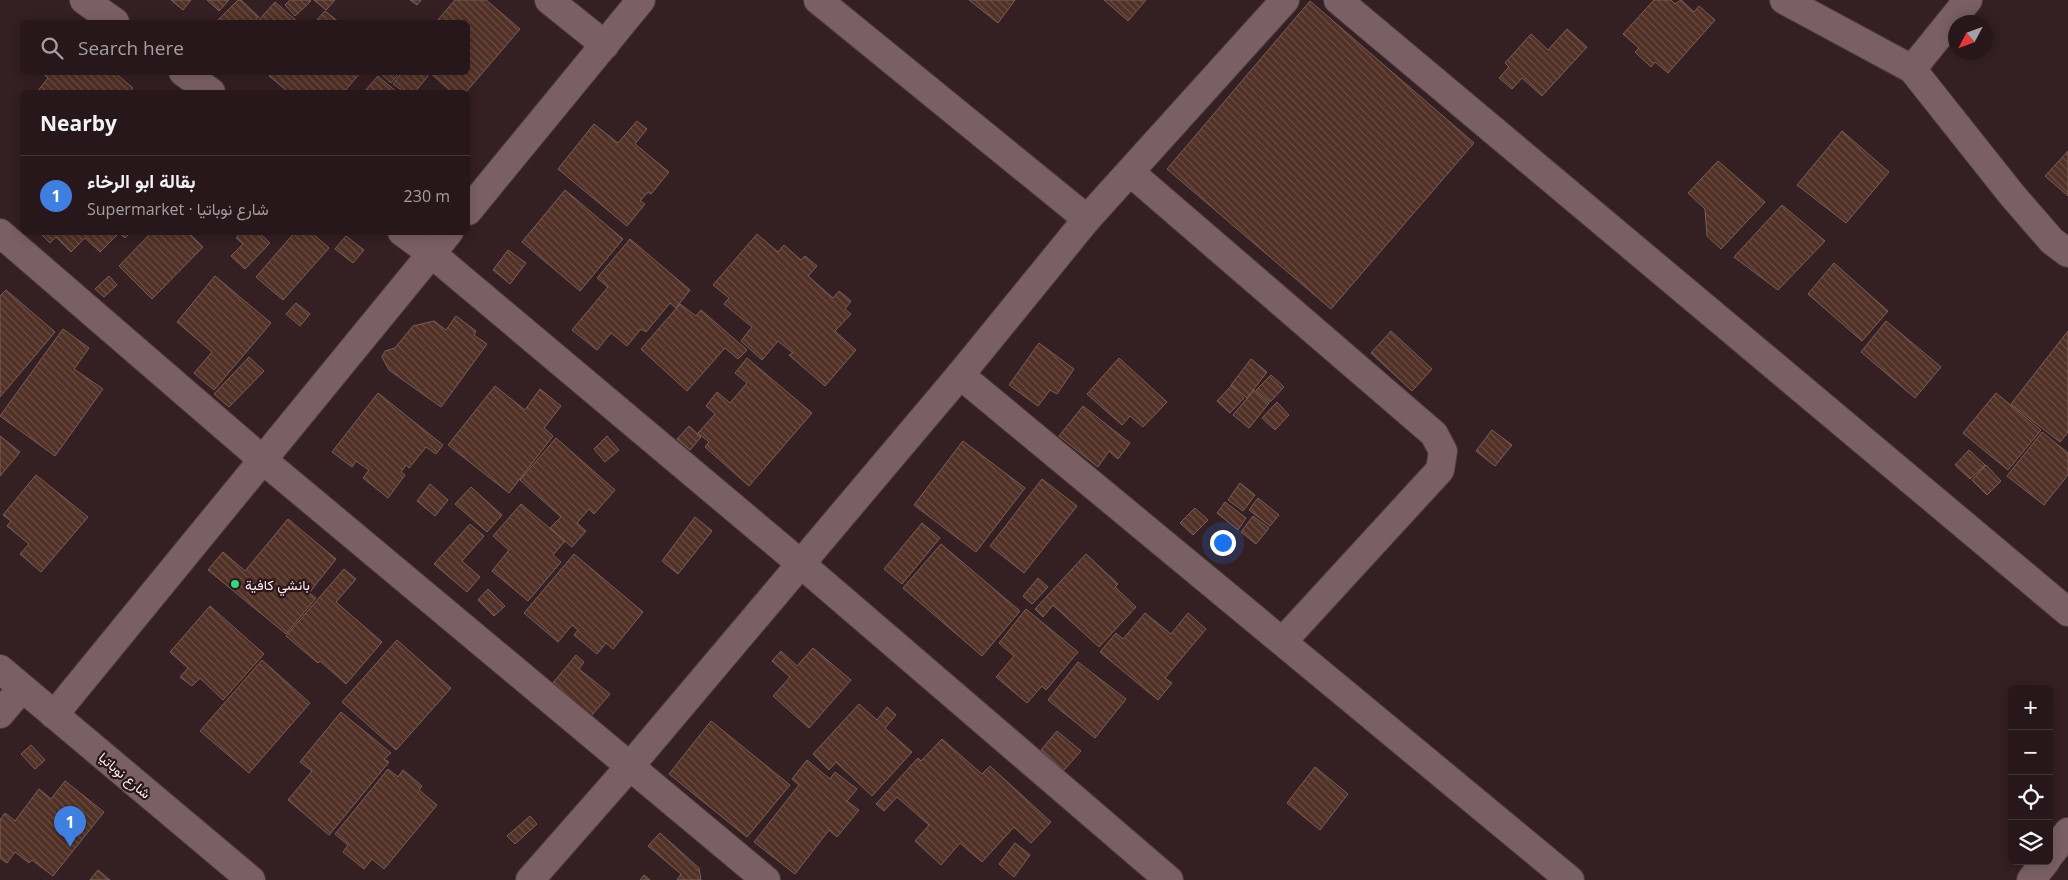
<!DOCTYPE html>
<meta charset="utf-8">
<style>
:root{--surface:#27171a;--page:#2f2023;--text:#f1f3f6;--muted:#a49fa2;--line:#433639;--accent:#32d882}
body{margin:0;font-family:"Open Sans",Vazirmatn,sans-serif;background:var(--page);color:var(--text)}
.controls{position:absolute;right:15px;bottom:15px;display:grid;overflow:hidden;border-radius:8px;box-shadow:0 2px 12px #0003}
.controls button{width:45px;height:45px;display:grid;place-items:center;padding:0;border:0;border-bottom:1px solid var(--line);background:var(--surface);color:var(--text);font:25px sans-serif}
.compass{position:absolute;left:1948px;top:15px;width:45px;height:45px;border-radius:50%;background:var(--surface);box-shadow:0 2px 12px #0003;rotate:229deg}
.you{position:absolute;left:1222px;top:542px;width:18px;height:18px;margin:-12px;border:4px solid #fff;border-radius:50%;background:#1a73e8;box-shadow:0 0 0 8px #1a73e833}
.badge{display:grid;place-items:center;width:32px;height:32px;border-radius:50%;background:var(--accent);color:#fff;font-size:16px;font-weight:700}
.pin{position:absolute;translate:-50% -41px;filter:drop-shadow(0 1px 2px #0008)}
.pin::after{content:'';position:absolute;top:26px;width:18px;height:15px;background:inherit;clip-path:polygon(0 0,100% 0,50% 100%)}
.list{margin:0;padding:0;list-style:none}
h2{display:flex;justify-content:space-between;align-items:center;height:65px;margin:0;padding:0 20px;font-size:21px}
h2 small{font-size:16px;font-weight:400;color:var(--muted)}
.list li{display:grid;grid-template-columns:32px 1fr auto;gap:15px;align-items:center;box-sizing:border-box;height:80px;padding:0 20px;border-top:1px solid var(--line)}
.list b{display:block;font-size:19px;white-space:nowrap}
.list p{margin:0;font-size:16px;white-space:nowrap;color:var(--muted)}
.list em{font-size:16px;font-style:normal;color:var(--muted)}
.icon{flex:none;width:28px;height:28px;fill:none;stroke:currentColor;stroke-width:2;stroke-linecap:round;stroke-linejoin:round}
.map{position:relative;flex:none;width:2068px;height:880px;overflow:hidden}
.search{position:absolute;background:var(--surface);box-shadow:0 2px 12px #0003;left:20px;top:20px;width:450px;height:55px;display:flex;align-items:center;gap:12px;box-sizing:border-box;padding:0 18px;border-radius:8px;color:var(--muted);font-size:19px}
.panel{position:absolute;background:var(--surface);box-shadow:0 2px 12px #0003;left:20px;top:90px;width:450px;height:145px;border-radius:8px}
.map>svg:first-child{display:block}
</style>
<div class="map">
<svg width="2068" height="880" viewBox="0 0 2068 880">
<defs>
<pattern id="building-back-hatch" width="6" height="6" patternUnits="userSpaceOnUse" patternTransform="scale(1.25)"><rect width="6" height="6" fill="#513026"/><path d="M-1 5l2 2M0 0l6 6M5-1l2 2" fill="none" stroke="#6b4e46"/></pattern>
</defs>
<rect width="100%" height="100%" fill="#341f23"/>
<g fill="url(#building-back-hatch)" stroke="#785f58">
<polygon points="171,0 191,0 183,10"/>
<polygon points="207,0 229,0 219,11"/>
<polygon points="238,0 241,0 259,17 253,22 216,22"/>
<polygon points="290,0 310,0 311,1 295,16 285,5"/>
<polygon points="314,0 335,0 326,10"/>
<polygon points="410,0 421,0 417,5"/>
<polygon points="455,0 486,0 520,29 466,92 452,92 429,72 468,72 468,22 436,22"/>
<polygon points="969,0 1015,0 998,23"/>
<polygon points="1104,0 1146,0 1128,21"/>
<polygon points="1654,0 1671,0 1675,4 1681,0 1694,12 1699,6 1715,20 1668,73 1655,62 1651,67 1635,52 1639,48 1623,34"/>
<polygon points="1310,1 1474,143 1331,309 1167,169"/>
<polygon points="275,2 298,22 257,22"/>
<polygon points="325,11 339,22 315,22"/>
<polygon points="1567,29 1587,47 1542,96 1522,78 1512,89 1499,78 1509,67 1505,63 1531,34 1548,50"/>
<polygon points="41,72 114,72 133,88 129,92 37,92 48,78"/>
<polygon points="272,72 361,72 344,92 284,92 286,90 269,76"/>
<polygon points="379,72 400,72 391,83"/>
<polygon points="402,72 424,72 428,76 415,92 404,92 393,84"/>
<polygon points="378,76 397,92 364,92"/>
<polygon points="637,121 647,129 635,144 669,172 651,194 648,192 640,201 645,204 627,226 558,169 594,124 618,143"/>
<polygon points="1842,131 1889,172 1846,223 1797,185"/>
<polygon points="2068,151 2068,196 2045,176"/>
<polygon points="1718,161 1765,202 1721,249 1707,236 1705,209 1688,193"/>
<polygon points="565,190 623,239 580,291 522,242"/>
<polygon points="1782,205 1825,241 1778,290 1734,257"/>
<polygon points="39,232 131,232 125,238 119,233 100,252 85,238 71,252 56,237 50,243"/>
<polygon points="152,232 188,232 203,247 152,299 119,266"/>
<polygon points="241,232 258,232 270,243 245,269 231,256 243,244 236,238"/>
<polygon points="295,232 311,232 329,248 283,300 256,277"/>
<polygon points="757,234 778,252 784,245 801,260 805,256 817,266 808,276 833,298 839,291 851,301 845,309 851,314 835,331 856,350 825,386 789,355 793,353 778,341 762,360 741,341 752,327 724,304 729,298 713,285"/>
<polygon points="346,236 364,250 353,263 335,249"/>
<polygon points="630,239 690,290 676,308 670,303 646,332 641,329 627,346 611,333 597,350 572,330 608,287 597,278"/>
<polygon points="508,250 526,263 510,284 493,270"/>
<polygon points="1834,263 1888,311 1862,341 1808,294"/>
<polygon points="109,276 117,285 104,297 95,289"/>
<polygon points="215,276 271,323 214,390 194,373 212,352 177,322"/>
<polygon points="6,290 55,332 0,397 0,296"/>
<polygon points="296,303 310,314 300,326 286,314"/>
<polygon points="680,304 696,316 701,310 747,350 738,359 725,348 687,391 641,349"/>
<polygon points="456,316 476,331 474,335 487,344 441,407 389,370 382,357 385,351 395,348 413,326 434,321 446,330"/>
<polygon points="1886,321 1941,367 1915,398 1861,352"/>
<polygon points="63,329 89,348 74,369 103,389 55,456 0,416"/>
<polygon points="1391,331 1432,369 1412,391 1371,353"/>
<polygon points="2068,331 2068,432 2060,442 2011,404"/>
<polygon points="1039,343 1074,369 1057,394 1050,390 1038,406 1009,385"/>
<polygon points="249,357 264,371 229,407 214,394"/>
<polygon points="747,358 812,413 749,486 705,447 709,442 698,433 715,414 706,406 717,392 730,403 747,383 735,373"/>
<polygon points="1119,358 1167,402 1143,427 1130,416 1122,425 1087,394"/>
<polygon points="1251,359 1267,372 1247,398 1231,385"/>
<polygon points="1271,375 1284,387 1270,402 1256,390"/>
<polygon points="495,386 525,410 540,389 561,406 544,428 553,436 509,493 448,445"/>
<polygon points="1231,386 1244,398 1230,413 1217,401"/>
<polygon points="1254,390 1269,403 1249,428 1233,415"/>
<polygon points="378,393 443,445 436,454 426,447 409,468 406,465 401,472 405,475 388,498 363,478 369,470 356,461 352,467 332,452"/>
<polygon points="1996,393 2041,430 2008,470 1963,433"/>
<polygon points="1277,402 1289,415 1275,430 1262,418"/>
<polygon points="1083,406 1130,443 1118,459 1109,451 1098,467 1059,436"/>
<polygon points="689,426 701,437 690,450 677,439"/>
<polygon points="1492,430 1512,445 1495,466 1476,451"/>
<polygon points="2042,432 2068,453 2068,475 2044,505 2007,476"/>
<polygon points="0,436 20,452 0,476"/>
<polygon points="607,436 619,450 605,462 594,449"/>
<polygon points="556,438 615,490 594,514 589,509 577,523 586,531 572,547 550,528 561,517 520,480"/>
<polygon points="963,441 1025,488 976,552 914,505"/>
<polygon points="1969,450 1985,465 1970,479 1955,465"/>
<polygon points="1986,465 2001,481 1987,495 1972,480"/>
<polygon points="36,475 88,517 41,572 20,554 29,544 7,526 11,521 3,515"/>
<polygon points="1042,479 1077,506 1024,573 990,546"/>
<polygon points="1240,483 1255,495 1243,511 1228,500"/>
<polygon points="430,484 448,500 435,516 417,501"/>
<polygon points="471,487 502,515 487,532 455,504"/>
<polygon points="1258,498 1279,515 1270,526 1249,510"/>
<polygon points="1225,502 1246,518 1238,530 1217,513"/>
<polygon points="521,504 565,541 553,555 561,562 528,601 492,571 509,550 493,536"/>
<polygon points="1195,508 1208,520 1193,535 1180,523"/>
<polygon points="1253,516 1269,528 1256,544 1241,532"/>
<polygon points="695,517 712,531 678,574 662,561"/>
<polygon points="288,519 336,559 309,593 316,598 286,634 208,570 223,552 245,571"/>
<polygon points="922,523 940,538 902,584 884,569"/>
<polygon points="470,524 484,536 462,561 480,577 467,592 434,564"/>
<polygon points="941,544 1020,611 982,656 903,588"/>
<polygon points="574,554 643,612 613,649 606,643 597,654 574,635 578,630 572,625 558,642 524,613"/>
<polygon points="1086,554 1118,584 1115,587 1136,607 1099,647 1053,605 1043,617 1035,609"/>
<polygon points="344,569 356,579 336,602 382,642 346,684 320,661 318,663 286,636"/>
<polygon points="1038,578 1048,587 1032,604 1023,596"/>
<polygon points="488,589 505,606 494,616 478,600"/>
<polygon points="210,606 264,654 223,700 200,678 192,686 180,677 188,668 170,652"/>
<polygon points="1026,609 1078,652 1046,690 1042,686 1027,703 996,677 1014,656 999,643"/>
<polygon points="1145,613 1171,634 1188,613 1206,629 1165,678 1172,683 1158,700 1100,652 1116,633 1123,639"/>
<polygon points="397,640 451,688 396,750 342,702"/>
<polygon points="813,648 851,680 809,728 773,696 790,677 772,661 781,651 797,666"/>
<polygon points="576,655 584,662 579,669 610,694 591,716 552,684"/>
<polygon points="262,660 310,703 249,773 200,731"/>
<polygon points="1078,662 1126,699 1095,738 1048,700"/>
<polygon points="859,704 877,720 887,707 896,715 885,728 912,752 872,796 836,762 829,770 813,754"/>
<polygon points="341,712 391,753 384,759 389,762 329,835 288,800 312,771 300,762"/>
<polygon points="711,721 790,785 747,837 669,774"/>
<polygon points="1057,731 1081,751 1064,770 1041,750"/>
<polygon points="942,739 982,774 990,766 1051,822 1031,843 1014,827 982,862 960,843 941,865 915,841 929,825 897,797 884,811 876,804 918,758 921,761"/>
<polygon points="31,745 45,760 35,769 21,754"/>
<polygon points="807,760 830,779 835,772 857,789 847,801 859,810 837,837 829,830 795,874 754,842 799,785 792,779"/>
<polygon points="1315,767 1348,794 1320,830 1287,803"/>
<polygon points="388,769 398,777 403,770 422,786 419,790 437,805 384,869 372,859 364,869 343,852 348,845 335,834"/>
<polygon points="65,781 104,812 53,876 32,860 29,863 15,852 7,863 0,858 0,820 5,813 15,821 39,789 51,799"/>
<polygon points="530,816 537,824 515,844 507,836"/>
<polygon points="660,833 699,868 701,880 677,880 681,874 648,846"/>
<polygon points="1015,843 1030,855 1014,877 999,864"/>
<polygon points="98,870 110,880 90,880"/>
<polygon points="644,875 650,880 640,880"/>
</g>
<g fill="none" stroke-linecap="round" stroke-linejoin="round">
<defs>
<g id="minor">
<polyline points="84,0 115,22"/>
<polyline points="549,0 605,45"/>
<polyline points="818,0 1087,219"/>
<polyline points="1338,0 2068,612"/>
<polyline points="1784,0 1912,69 2012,195 2052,241 2068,253"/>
<polyline points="1912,69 1968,0"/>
<polyline points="183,72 211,92"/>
<polyline points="1130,172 1434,434 1443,451 1440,470 1283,641"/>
<polyline points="468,211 641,0"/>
<polyline points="402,232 432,254 801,564 1169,880"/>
<polyline points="0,233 263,460 766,880"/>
<polyline points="960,375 1570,880"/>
<polyline points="0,669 251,880"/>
<polyline points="0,714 22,688"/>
<polyline points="54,715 449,232"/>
<polyline points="2049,856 2068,832"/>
<polyline points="530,880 631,765 960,375 1087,219 1285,0"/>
<polyline points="2031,880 2046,861"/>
</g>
</defs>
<use href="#minor" stroke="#4d3b3e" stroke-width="30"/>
<use href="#minor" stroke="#7a6064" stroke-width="28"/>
</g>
<circle fill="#32d882" stroke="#2a1619" stroke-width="2" cx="235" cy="584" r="5"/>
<g text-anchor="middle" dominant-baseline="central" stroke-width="4.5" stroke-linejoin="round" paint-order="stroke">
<g font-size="14" fill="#fdeef0" stroke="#2a1619" text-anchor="start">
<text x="245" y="584">بانشي كافية</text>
</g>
<g font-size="14" fill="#fdeef0" stroke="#2a1619">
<text transform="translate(125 775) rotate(40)">شارع نوباتيا</text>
</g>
</g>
</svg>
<div class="controls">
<button>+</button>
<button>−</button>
<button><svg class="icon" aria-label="locate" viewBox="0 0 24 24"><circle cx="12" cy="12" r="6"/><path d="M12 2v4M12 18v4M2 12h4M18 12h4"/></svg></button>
<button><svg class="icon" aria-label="layers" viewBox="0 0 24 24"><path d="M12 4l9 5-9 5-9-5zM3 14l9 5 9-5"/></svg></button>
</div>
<svg class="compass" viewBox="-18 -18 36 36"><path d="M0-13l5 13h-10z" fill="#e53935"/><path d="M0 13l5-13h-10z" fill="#a49fa2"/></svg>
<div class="you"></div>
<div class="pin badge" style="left:70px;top:847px;background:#3f7fe0">1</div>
<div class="search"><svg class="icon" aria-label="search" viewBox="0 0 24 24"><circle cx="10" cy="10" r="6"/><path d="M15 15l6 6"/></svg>Search here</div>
<section class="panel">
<h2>Nearby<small></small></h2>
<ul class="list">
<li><span class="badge" style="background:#3f7fe0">1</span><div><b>بقالة ابو الرخاء</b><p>Supermarket · شارع نوباتيا</p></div><em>230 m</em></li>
</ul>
</section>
</div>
